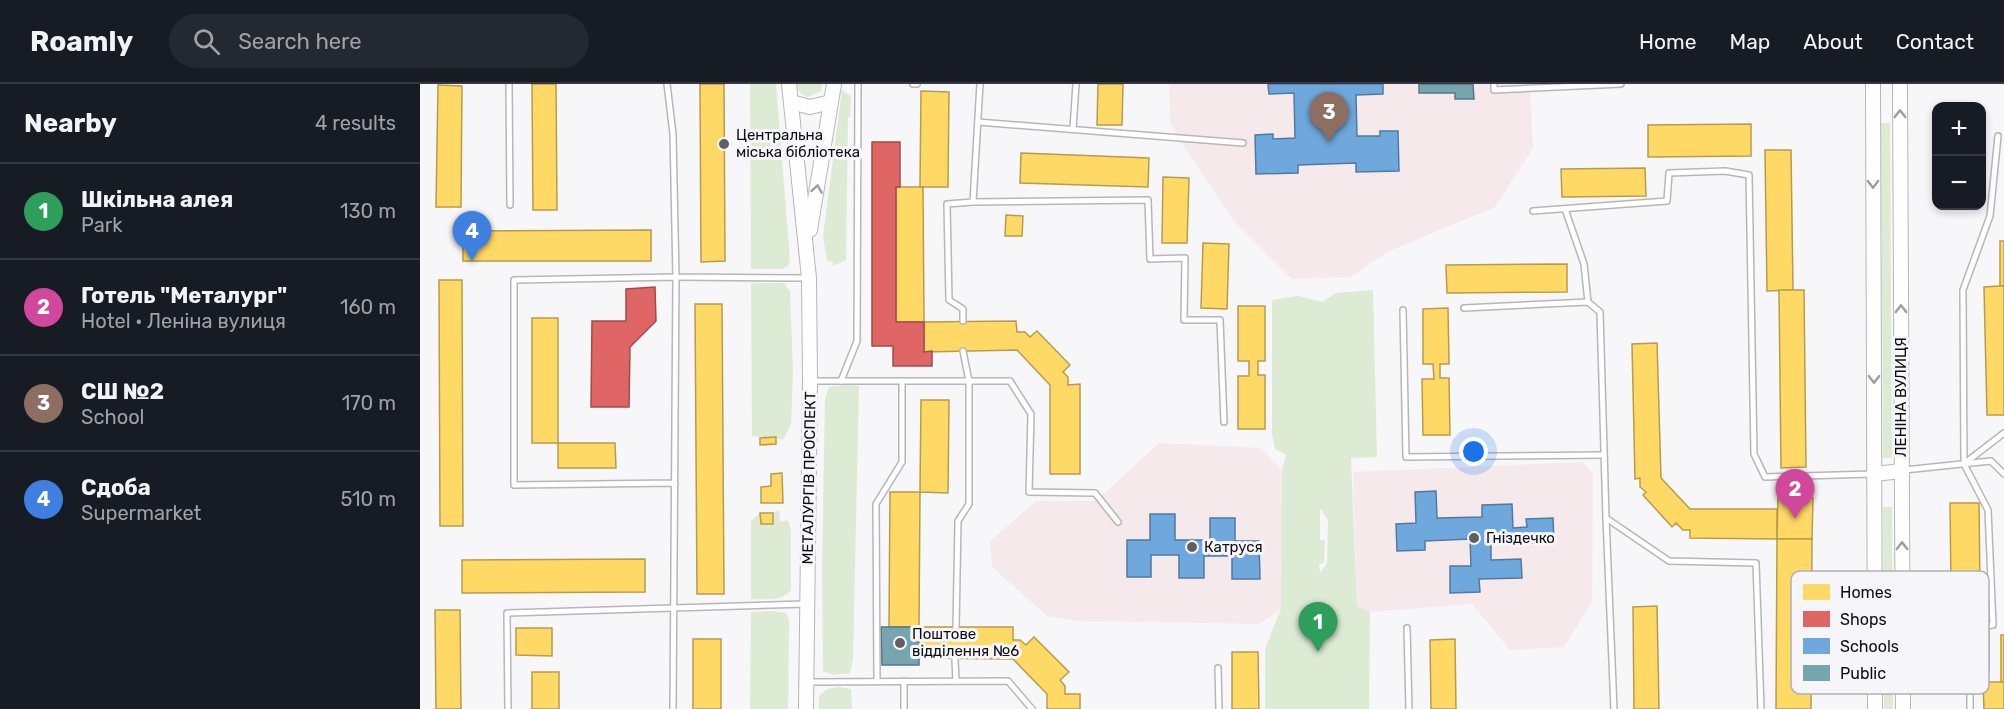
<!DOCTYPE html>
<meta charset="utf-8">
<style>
:root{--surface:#171b24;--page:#242831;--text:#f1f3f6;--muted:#9ea1a6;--line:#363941;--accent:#b45309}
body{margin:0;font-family:Rubik,sans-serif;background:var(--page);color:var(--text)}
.controls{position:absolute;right:18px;top:18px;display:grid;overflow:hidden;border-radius:12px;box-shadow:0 3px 9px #0003}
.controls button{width:54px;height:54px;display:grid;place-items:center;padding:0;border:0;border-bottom:2px solid var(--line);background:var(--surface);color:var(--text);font:30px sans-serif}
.you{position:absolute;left:1054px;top:368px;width:21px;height:21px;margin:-15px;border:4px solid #fff;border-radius:50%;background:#1a73e8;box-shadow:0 0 0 9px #1a73e833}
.badge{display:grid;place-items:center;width:39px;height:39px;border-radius:50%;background:var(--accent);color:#fff;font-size:20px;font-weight:700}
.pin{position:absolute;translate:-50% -50px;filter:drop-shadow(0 2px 3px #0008)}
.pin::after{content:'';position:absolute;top:32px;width:21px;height:18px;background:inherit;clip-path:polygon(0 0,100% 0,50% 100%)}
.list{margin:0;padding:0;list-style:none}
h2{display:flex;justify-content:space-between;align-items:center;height:78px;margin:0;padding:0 24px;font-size:26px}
h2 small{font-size:20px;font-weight:400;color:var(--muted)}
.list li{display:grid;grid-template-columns:39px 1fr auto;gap:18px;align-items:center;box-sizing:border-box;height:96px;padding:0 24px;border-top:2px solid var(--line)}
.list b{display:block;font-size:22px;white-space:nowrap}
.list p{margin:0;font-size:20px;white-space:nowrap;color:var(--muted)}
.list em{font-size:20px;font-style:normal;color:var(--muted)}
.icon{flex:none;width:33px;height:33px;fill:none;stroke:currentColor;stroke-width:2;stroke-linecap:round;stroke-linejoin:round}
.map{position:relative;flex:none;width:1584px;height:625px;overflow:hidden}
header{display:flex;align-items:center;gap:36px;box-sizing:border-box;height:84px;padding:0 30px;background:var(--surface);border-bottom:2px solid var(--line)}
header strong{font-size:28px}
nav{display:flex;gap:33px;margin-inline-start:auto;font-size:21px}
.search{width:420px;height:54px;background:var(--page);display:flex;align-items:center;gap:15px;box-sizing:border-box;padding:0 21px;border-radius:33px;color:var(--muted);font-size:22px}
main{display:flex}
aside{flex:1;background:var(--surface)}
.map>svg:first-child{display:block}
</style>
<header>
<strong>Roamly</strong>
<div class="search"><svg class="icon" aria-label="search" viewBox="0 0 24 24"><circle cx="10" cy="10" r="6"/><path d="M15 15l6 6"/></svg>Search here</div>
<nav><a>Home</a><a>Map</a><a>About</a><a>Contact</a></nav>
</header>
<main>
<aside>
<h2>Nearby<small>4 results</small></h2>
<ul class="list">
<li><span class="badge" style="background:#2e9e5b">1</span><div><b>Шкільна алея</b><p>Park</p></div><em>130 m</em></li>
<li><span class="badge" style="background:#d1479c">2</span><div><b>Готель &quot;Металург&quot;</b><p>Hotel · Леніна вулиця</p></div><em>160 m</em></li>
<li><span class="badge" style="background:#8d6e63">3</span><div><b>СШ №2</b><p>School</p></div><em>170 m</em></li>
<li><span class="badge" style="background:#3f7fe0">4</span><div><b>Сдоба</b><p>Supermarket</p></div><em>510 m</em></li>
</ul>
</aside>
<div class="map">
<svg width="1584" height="625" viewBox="0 0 1584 625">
<rect width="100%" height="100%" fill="#f7f6f9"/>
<g fill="#f5e9ec">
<polygon points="749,0 1110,0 1113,64 1075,123 969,167 930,193 872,195 813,136 763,61 750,39"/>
<polygon points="739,359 841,364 862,386 861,525 840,540 658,537 627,532 572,483 570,457 616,417 676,417"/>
<polygon points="1163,378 1173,390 1172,518 1144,563 1090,566 1052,520 950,528 937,522 933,388"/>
</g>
<g fill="#ddead4" fill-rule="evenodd">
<polygon points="330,0 356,0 370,176 368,182 362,185 331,185"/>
<path d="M377 0H402L401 7 388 13C380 10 378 7 377 0Z"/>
<polygon points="422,6 431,12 430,33 428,33 426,176 413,182 412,178 407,177 403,152"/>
<polygon points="1461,39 1470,39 1472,374 1463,374"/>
<path d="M331 199H364L370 207 373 287 371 340 363 356C353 352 343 354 332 352Z"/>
<path d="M953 206 957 373 931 374 937 522 950 528 949 625H845V565L861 525 862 386 866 371 855 365 852 350V216L878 212 902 218 916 209ZM900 424 908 436 907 479 900 489 899 480 904 479 905 456H900Z"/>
<polygon points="425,301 439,302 433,575 430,589 413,591 403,587 402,486 405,315 409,303"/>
<polygon points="1463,423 1472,423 1473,625 1464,625"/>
<path d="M359 426 360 438 368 436 371 447V506C362 518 345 515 331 515V437L340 429H353Z"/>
<polygon points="352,527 366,529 369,536 368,625 330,625 331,528"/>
<polygon points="419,603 431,605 432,625 399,625 399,612 407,605"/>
</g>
<g fill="#ffd966" stroke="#b79c4c" stroke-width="1.5">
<polygon points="112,0 136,0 137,126 113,126"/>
<polygon points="280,0 304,0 305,177 281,178"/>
<polygon points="678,0 703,0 702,41 677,41"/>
<polygon points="18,1 42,2 41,123 16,123"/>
<polygon points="501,7 529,8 528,103 500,103"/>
<polygon points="1331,40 1331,72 1228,73 1228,41"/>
<polygon points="1345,66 1371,66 1373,206 1347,207"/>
<polygon points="601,69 729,74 728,103 600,99"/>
<polygon points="1225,84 1226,112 1142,113 1141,85"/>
<polygon points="743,93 769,94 767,159 742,159"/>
<polygon points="476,103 503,103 504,238 476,238"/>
<polygon points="586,131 603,132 602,152 585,152"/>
<polygon points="231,146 231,177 43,177 43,147"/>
<rect x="1580" y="157" width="4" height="45"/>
<polygon points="783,159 809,160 807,225 781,224"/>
<polygon points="1147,180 1147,208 1027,209 1026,181"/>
<polygon points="19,196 42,196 43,442 20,442"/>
<polygon points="1580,202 1584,202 1584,331 1567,331 1564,203"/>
<polygon points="1359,206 1384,206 1386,383 1361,384"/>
<polygon points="275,220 302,220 304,510 277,510"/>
<polygon points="818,222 845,222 845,277 838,277 838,291 845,291 845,345 818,345 818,292 829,292 829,277 818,277"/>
<polygon points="1028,224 1029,280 1020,280 1020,294 1029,294 1030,351 1003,351 1002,295 1014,295 1013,280 1003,280 1003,225"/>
<rect x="112" y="234" width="26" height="125"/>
<polygon points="596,237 597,248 605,248 610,253 617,247 650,281 643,288 648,293 648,301 660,300 660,390 630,390 630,301 597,266 504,268 504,238"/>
<polygon points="1237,259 1241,394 1270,425 1357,425 1357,455 1270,454 1270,446 1263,446 1256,439 1252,443 1223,411 1226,408 1220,403 1220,394 1215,395 1212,260"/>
<polygon points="501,316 529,316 528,409 500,408"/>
<polygon points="356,353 356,360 340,361 340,354"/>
<polygon points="138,359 195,359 196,384 138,384"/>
<polygon points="362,389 363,419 341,419 341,403 351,402 351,390"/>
<polygon points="470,408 500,408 499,543 469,543"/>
<polygon points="1358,414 1393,414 1392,455 1357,455"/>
<polygon points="1530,419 1559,419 1560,505 1531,505"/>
<polygon points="340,429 353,429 353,440 341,440"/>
<polygon points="1357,455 1392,455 1391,625 1356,625"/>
<polygon points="225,475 225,508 42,509 42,476"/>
<polygon points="1237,522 1239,625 1214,625 1213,523"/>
<polygon points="15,526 40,526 41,625 16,625"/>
<polygon points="499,543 593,543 593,556 600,556 606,561 614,553 649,588 640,596 645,602 645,610 660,610 660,625 627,625 627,610 593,575 499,574"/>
<polygon points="96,544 132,544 132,572 96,571"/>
<rect x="1581" y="551" width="3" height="47"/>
<rect x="273" y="555" width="28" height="70"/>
<polygon points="1035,555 1036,625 1011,625 1010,556"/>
<polygon points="812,568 838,568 839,625 812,625"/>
<rect x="112" y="588" width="27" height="37"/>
<polygon points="1563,598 1584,598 1584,625 1564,625"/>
</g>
<g fill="#e06666" stroke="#a14c4c" stroke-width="1.5">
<polygon points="452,58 480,58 480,103 476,103 476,238 504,238 504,268 512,267 512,282 473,282 473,262 452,262"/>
<polygon points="235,203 236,237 210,263 209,323 171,323 172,237 206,237 206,205"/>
</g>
<g fill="#6fa8dc" stroke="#527a9f" stroke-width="1.5">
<polygon points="848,0 963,0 963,10 936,11 937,52 960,52 960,47 978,47 979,87 936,88 936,79 878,81 878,89 836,90 835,51 853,50 853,55 875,54 874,9 849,10"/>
<polygon points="1016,407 1017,434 1062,433 1062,421 1092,420 1093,444 1107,443 1106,435 1133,434 1134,458 1071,460 1071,476 1101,475 1102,494 1059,495 1060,508 1030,509 1030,482 1051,482 1050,455 1005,457 1005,466 977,467 976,440 996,439 995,408"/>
<polygon points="730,430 755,430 755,456 790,456 790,434 815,434 815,457 839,457 840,495 812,495 812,472 784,472 784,494 759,494 759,471 731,471 731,493 707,493 707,456 730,456"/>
</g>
<g fill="#76a5af" stroke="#57787f" stroke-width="1.5">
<polygon points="999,0 1053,0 1054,15 1035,15 1035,9 999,9"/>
<polygon points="461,543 499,543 499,581 462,581"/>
</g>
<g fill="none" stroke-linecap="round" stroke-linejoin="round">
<defs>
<g id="service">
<polyline points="89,0 90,121"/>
<polyline points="247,0 253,50 256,193 387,194"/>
<polyline points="493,0 497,0"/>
<polyline points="1074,0 1074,6 1201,0"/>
<polyline points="558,38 823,59"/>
<polyline points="653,45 656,0"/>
<polyline points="553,118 728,116 730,175 765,174 764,236 800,236 804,338"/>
<polyline points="1145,125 1164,180 1168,218"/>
<polyline points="1113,127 1247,117 1249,89 1305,87 1329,91 1334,370 1345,393 1452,390"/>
<polyline points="1044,224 1168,218 1180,228 1186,434 1249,477 1336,479 1341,625"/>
<polyline points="983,226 986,373 1184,371"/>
<polyline points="543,237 543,225 529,216 527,120 553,118 560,0"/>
<polyline points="390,297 590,297 611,330 609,408 675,409 698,438"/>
<polyline points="421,297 437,257 438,0"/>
<polyline points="1545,379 1584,349"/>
<polyline points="1484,386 1571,377 1584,390"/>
<polyline points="1186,434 1194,625"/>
<polyline points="536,544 538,437 549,420 549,297 543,267"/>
<polyline points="987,544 989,625"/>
<polyline points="535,575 536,597"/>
<polyline points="798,584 799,625"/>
<polyline points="457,597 456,420 482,378 482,297"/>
<polyline points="387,598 588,597 612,625"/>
<polyline points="88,625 87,529 385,520"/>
<polyline points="253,625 256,193 94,196 94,401 255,399"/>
<polyline points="484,625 484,597"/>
<polyline points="1550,625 1550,589 1566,585 1566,542 1573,541 1568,426 1544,380 1543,206 1570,132 1578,52"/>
</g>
<g id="tertiary">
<polyline points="369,0 389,194 390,297 386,625"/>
<polyline points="1453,0 1455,625"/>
<polyline points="1480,0 1483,625"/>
<polyline points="371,18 390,23 411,18"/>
<polyline points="390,146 414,0"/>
<polyline points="1454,390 1482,387"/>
</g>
</defs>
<use href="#service" stroke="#b7b6b8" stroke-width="8"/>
<use href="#tertiary" stroke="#b7b6b8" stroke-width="16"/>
<use href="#service" stroke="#fefefe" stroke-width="5"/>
<use href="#tertiary" stroke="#fefefe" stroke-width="14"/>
</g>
<defs><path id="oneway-chevron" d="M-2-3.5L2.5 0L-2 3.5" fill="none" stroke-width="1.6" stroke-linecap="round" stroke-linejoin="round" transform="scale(1.5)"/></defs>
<g stroke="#9e9e9f">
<use href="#oneway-chevron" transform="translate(1480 30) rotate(-90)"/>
<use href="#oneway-chevron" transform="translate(1453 100) rotate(90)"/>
<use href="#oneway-chevron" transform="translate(397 105) rotate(-81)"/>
<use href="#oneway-chevron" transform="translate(1481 225) rotate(-90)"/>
<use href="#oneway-chevron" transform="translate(1454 295) rotate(90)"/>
<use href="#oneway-chevron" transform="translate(1482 462) rotate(-90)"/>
</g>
<g fill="#605f62" stroke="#f6f5fa" stroke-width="2">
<circle cx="304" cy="60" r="6"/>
<circle cx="1054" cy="454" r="6"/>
<circle cx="772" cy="463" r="6"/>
<circle cx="480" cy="559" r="6"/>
</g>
<g text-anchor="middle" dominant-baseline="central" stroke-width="6" stroke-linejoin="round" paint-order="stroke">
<g font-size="15" fill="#0e0e10" stroke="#f6f5fa" text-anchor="start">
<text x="316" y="51">Центральна<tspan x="316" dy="17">міська бібліотека</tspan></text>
<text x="1066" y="454">Гніздечко</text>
<text x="784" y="463">Катруся</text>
<text x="492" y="550">Поштове<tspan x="492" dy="17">відділення №6</tspan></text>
</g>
<g font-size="15" fill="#0e0e10" stroke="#f6f5fa">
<text transform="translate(1481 313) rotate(-90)">ЛЕНІНА ВУЛИЦЯ</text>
<text transform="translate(389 394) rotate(-89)">МЕТАЛУРГІВ ПРОСПЕКТ</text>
</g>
</g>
<rect x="1371" y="487" width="198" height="123" rx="9" fill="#f6f5fa" stroke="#b0b0b4" stroke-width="1.5"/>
<rect x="1383" y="500" width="27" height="16" fill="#ffd966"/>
<rect x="1383" y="527" width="27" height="16" fill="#e06666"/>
<rect x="1383" y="554" width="27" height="16" fill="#6fa8dc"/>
<rect x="1383" y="581" width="27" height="16" fill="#76a5af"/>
<g font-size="16" fill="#0e0e10">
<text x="1420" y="514">Homes</text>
<text x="1420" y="541">Shops</text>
<text x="1420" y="568">Schools</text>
<text x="1420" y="595">Public</text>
</g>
</svg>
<div class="controls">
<button>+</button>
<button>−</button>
</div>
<div class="you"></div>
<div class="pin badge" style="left:898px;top:568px;background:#2e9e5b">1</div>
<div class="pin badge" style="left:1375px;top:435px;background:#d1479c">2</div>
<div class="pin badge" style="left:909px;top:58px;background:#8d6e63">3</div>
<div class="pin badge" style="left:52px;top:177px;background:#3f7fe0">4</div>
</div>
</main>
